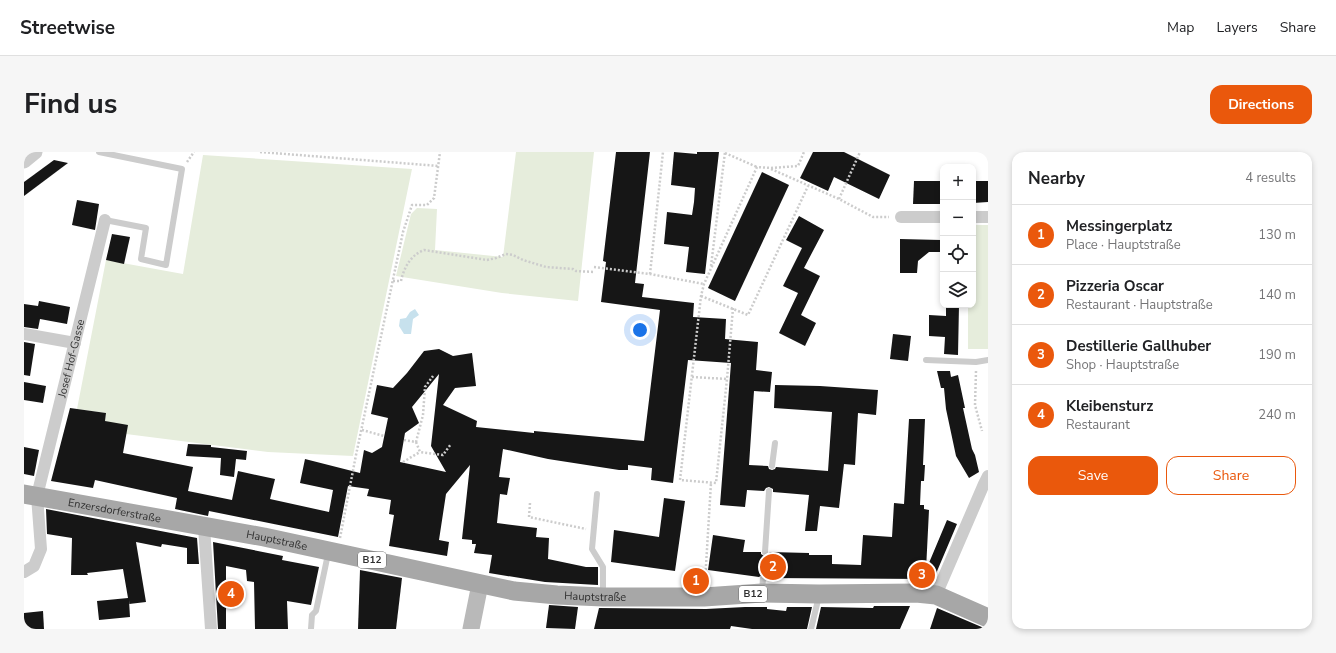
<!DOCTYPE html>
<meta charset="utf-8">
<style>
:root{--surface:#fff;--page:#f6f6f6;--text:#202124;--muted:#757577;--line:#e0e0e0;--accent:#ea580c}
body{margin:0;font-family:"Nunito Sans",sans-serif;background:var(--page);color:var(--text)}
.controls{position:absolute;right:12px;top:12px;display:grid;overflow:hidden;border-radius:8px;box-shadow:0 2px 6px #0003}
.controls button{width:36px;height:36px;display:grid;place-items:center;padding:0;border:0;border-bottom:1px solid var(--line);background:var(--surface);color:var(--text);font:20px sans-serif}
.you{position:absolute;left:616px;top:178px;width:14px;height:14px;margin:-10px;border:3px solid #fff;border-radius:50%;background:#1a73e8;box-shadow:0 0 0 6px #1a73e833}
.badge{display:grid;place-items:center;width:26px;height:26px;border-radius:50%;background:var(--accent);color:#fff;font-size:13px;font-weight:700}
.pin{position:absolute;translate:-50% -50%;border:2px solid #fff;box-shadow:0 1px 4px #0006}
.list{margin:0;padding:0;list-style:none}
h2{display:flex;justify-content:space-between;align-items:center;height:52px;margin:0;padding:0 16px;font-size:17px}
h2 small{font-size:13px;font-weight:400;color:var(--muted)}
.list li{display:grid;grid-template-columns:26px 1fr auto;gap:12px;align-items:center;box-sizing:border-box;height:60px;padding:0 16px;border-top:1px solid var(--line)}
.list b{display:block;font-size:15px;white-space:nowrap}
.list p{margin:0;font-size:13px;white-space:nowrap;color:var(--muted)}
.list em{font-size:13px;font-style:normal;color:var(--muted)}
.actions{display:flex;gap:8px;padding:12px 16px}
.actions a{flex:1;padding:9px 0;border:1px solid var(--accent);border-radius:12px;text-align:center;font-size:14px;color:var(--accent)}
.actions .main{background:var(--accent);color:#fff}
.icon{flex:none;width:22px;height:22px;fill:none;stroke:currentColor;stroke-width:2;stroke-linecap:round;stroke-linejoin:round}
.map{position:relative;flex:none;width:964px;height:477px;overflow:hidden;border-radius:12px}
header{display:flex;align-items:center;gap:24px;box-sizing:border-box;height:56px;padding:0 20px;background:var(--surface);border-bottom:1px solid var(--line)}
header strong{font-size:19px}
nav{display:flex;gap:22px;margin-inline-start:auto;font-size:14px}
.intro{display:flex;align-items:center;justify-content:space-between;box-sizing:border-box;height:96px;padding:0 24px}
h1{margin:0;font-size:28px}
.button{padding:10px 18px;border-radius:12px;background:var(--accent);color:#fff;font-size:14px;font-weight:700}
main{display:flex;gap:24px;padding:0 24px}
aside{flex:1;background:var(--surface);border-radius:12px;box-shadow:0 2px 6px #0003}
.map>svg:first-child{display:block}
</style>
<header>
<strong>Streetwise</strong>
<nav><a>Map</a><a>Layers</a><a>Share</a></nav>
</header>
<div class="intro"><h1>Find us</h1><a class="button">Directions</a></div>
<main>
<div class="map">
<svg width="964" height="477" viewBox="0 0 964 477">
<rect width="100%" height="100%" fill="#fff"/>
<g fill="#e6eddc">
<polygon points="492,0 570,0 554,149 478,141 372,124 387,62 393,56 413,57 411,98 479,105"/>
<polygon points="179,3 388,17 329,304 244,300 102,282 81,269 82,261 53,257 82,108 159,122"/>
<polygon points="949,73 964,73 964,197 944,197 944,153 949,153"/>
</g>
<polygon fill="#c7e1ed" points="391,157 395,163 389,167 387,182 380,182 375,174 376,167 382,166 386,160"/>
<g fill="#161616" fill-rule="evenodd">
<path d="M592 0H626L611 131 620 132 618 145 670 151 669 165 702 167 701 187 734 190 732 218 748 220 746 240 730 239 725 313 744 314 745 317 748 318 751 317 752 315 804 319 808 260 750 256 751 233 796 234 854 238 852 263 834 261 831 313 820 312 815 356 796 354 793 379H781L785 343 749 340V337L745 335 742 336 740 339 723 338 721 355 696 353 707 211 664 208 649 331 627 328 628 316 604 313V318H595L524 307 479 297 475 325 486 326 483 343 476 342 473 371 513 376 512 385 525 386 524 407 562 415H574V433L521 430 465 421 468 403 450 401 452 392H448V388L438 387 446 313 422 342 415 388 425 390 423 404 365 394 370 363 365 362 367 348 343 344 345 337 324 334 314 385 185 359 184 364 151 357 153 346 71 328 69 336 27 329 46 256 82 261 81 269 104 273 99 301 169 315 164 339 208 348 214 319 251 327 246 347 305 360 309 338 276 331 281 307 336 321 340 298 348 301 358 295 364 266 347 262 353 233 369 236 383 221 400 199 415 197 429 204 448 201 452 234 431 236 419 253 453 269 452 275 510 281V279L620 289 636 158 577 150 582 110 579 109ZM415 222 407 294 422 320 376 310 381 281 395 271 388 255Z"/>
<polygon points="650,0 673,2 673,0 695,0 681,122 662,120 665,95 640,92 643,60 668,63 670,50 671,36 647,33"/>
<polygon points="789,0 820,0 866,23 855,47 810,25 804,39 776,26"/>
<polygon points="30,8 44,11 0,44 0,30"/>
<polygon points="738,20 765,33 711,149 684,136"/>
<polygon points="890,29 919,29 919,52 889,52"/>
<polygon points="949,29 964,29 964,50 949,51"/>
<polygon points="53,48 75,52 71,78 48,73"/>
<polygon points="775,64 800,78 780,116 796,124 777,163 792,171 781,194 755,181 774,141 759,134 778,96 762,88"/>
<polygon points="88,82 106,85 100,112 82,108"/>
<polygon points="876,87 917,88 917,100 905,100 894,109 893,121 876,121"/>
<polygon points="15,149 46,155 43,172 16,167 14,177 0,175 0,152 14,154"/>
<polygon points="922,153 935,153 934,203 920,202 921,185 905,184 905,163 922,164"/>
<polygon points="869,182 887,184 884,209 866,207"/>
<polygon points="0,190 11,192 6,224 0,223"/>
<polygon points="913,219 926,219 927,225 934,223 941,256 939,256 948,297 951,303 955,320 945,326 932,304 922,257 920,236 917,236"/>
<polygon points="0,230 22,234 19,251 0,248"/>
<polygon points="885,267 901,267 899,313 901,313 900,329 897,329 896,353 900,353 900,357 905,358 902,418 923,368 933,372 911,424 902,423 902,427 743,426 742,423 739,422 735,425 684,418 689,383 721,388 719,400 737,400 737,402 740,404 743,404 746,400 785,401 785,403 808,403 808,412 837,413 839,383 868,385 870,351 880,352"/>
<polygon points="164,292 187,293 187,295 223,299 222,308 212,307 210,325 196,323 197,306 162,304"/>
<polygon points="0,295 15,298 10,324 0,322"/>
<polygon points="640,346 661,349 651,419 587,410 590,378 635,385"/>
<polygon points="22,357 173,386 175,412 163,412 163,396 138,392 137,395 112,390 122,450 105,452 105,448 106,465 75,468 73,449 104,446 99,417 63,421 64,423 47,423 48,386 23,382"/>
<polygon points="189,390 259,404 258,408 295,415 287,453 263,449 264,477 231,477 230,430 223,429 222,418 202,414 202,477 194,477"/>
<polygon points="336,418 378,426 372,477 334,477"/>
<polygon points="525,453 554,455 551,477 522,476"/>
<polygon points="850,454 886,454 876,477 792,477 797,455 849,456"/>
<polygon points="721,455 743,455 743,457 762,459 763,455 788,455 783,477 728,477 707,474 706,477 570,477 575,456 682,457"/>
<polygon points="913,456 960,476 964,477 906,477"/>
<polygon points="19,459 20,477 0,477 0,461"/>
</g>
<g fill="none" stroke-linecap="round" stroke-linejoin="round">
<g stroke="#ccc" stroke-width="2.5" stroke-dasharray="2 2" stroke-linecap="butt">
<polyline points="236,0 415,14"/>
<polyline points="701,1 733,15"/>
<polyline points="163,10 170,0"/>
<polyline points="747,17 815,47 849,65 865,65"/>
<polyline points="815,47 836,0"/>
<polyline points="687,114 701,0"/>
<polyline points="570,115 626,122 680,132"/>
<polyline points="626,122 639,0"/>
<path d="M369 129H377C380 115 387 103 400 98L463 108 472 106 482 102 489 103 499 108 522 115 549 117 552 119 570 120"/>
<polyline points="677,144 724,163 784,34"/>
<polyline points="709,156 703,227 692,331 656,328 677,144 680,132 733,15 747,16 774,14 780,0"/>
<polyline points="952,219 951,253 958,279"/>
<polyline points="668,225 703,227"/>
<polyline points="338,278 360,284"/>
<polyline points="380,288 392,290 399,263 401,235 409,224"/>
<polyline points="392,290 396,300 419,303 427,292"/>
<polyline points="379,310 396,300"/>
<polyline points="506,351 505,365 562,377"/>
<polyline points="316,386 332,303 379,80 388,53 403,53 410,46 416,0"/>
<polyline points="681,430 687,331"/>
</g>
<g stroke="#ccc" stroke-width="6">
<polyline points="75,0 158,17 142,113 117,107 122,76 81,68"/>
<polyline points="902,208 952,210 964,208"/>
<polyline points="748,314 751,291"/>
<polyline points="573,342 568,397 579,415 579,443"/>
<polyline points="741,400 745,339"/>
<polyline points="738,440 739,426"/>
<polyline points="287,477 288,463 292,459 304,402"/>
<polyline points="787,477 795,444"/>
</g>
<g stroke="#ccc" stroke-width="12">
<polyline points="877,65 919,65"/>
<polyline points="949,65 964,65"/>
<polyline points="0,182 51,191"/>
<polyline points="180,375 187,477"/>
<path id="s1" d="M0 420 10 414 17 397 13 344 81 68"/>
<polyline points="912,443 960,332 964,324"/>
</g>
<polyline stroke="#ccc" stroke-width="15" points="0,9 11,0"/>
<polyline stroke="#b9b9b9" stroke-width="17" points="447,477 456,432"/>
<path stroke="#a7a7a7" stroke-width="19" id="s2" d="M0 342 240 385 490 439 533 443 579 445H680L738 441 795 442 892 441 912 443 964 466"/>
</g>
<g text-anchor="middle" dominant-baseline="central" stroke-width="4" stroke-linejoin="round" paint-order="stroke">
<g fill="#fff" stroke="#6d6d6d" stroke-width="1">
<rect x="334" y="400" width="28" height="16" rx="3"/>
<rect x="715" y="434" width="28" height="16" rx="3"/>
</g>
<g font-size="10" font-weight="bold" fill="#2f2f2f">
<text x="348" y="408">B12</text>
<text x="729" y="442">B12</text>
</g>
<g font-size="11" fill="#2f2f2f" stroke="#fff">
<text stroke="none"><textPath href="#s1" startOffset="225">Josef Hof-Gasse</textPath></text>
<text stroke="none"><textPath href="#s2" startOffset="92">Enzersdorferstraße</textPath></text>
<text stroke="none"><textPath href="#s2" startOffset="257">Hauptstraße</textPath></text>
<text stroke="none"><textPath href="#s2" startOffset="581">Hauptstraße</textPath></text>
</g>
</g>
</svg>
<div class="controls">
<button>+</button>
<button>−</button>
<button><svg class="icon" aria-label="locate" viewBox="0 0 24 24"><circle cx="12" cy="12" r="6"/><path d="M12 2v4M12 18v4M2 12h4M18 12h4"/></svg></button>
<button><svg class="icon" aria-label="layers" viewBox="0 0 24 24"><path d="M12 4l9 5-9 5-9-5zM3 14l9 5 9-5"/></svg></button>
</div>
<div class="you"></div>
<div class="pin badge" style="left:672px;top:429px">1</div>
<div class="pin badge" style="left:749px;top:415px">2</div>
<div class="pin badge" style="left:898px;top:423px">3</div>
<div class="pin badge" style="left:207px;top:442px">4</div>
</div>
<aside>
<h2>Nearby<small>4 results</small></h2>
<ul class="list">
<li><span class="badge">1</span><div><b>Messingerplatz</b><p>Place · Hauptstraße</p></div><em>130 m</em></li>
<li><span class="badge">2</span><div><b>Pizzeria Oscar</b><p>Restaurant · Hauptstraße</p></div><em>140 m</em></li>
<li><span class="badge">3</span><div><b>Destillerie Gallhuber</b><p>Shop · Hauptstraße</p></div><em>190 m</em></li>
<li><span class="badge">4</span><div><b>Kleibensturz</b><p>Restaurant</p></div><em>240 m</em></li>
</ul>
<div class="actions"><a class="main">Save</a><a>Share</a></div>
</aside>
</main>
